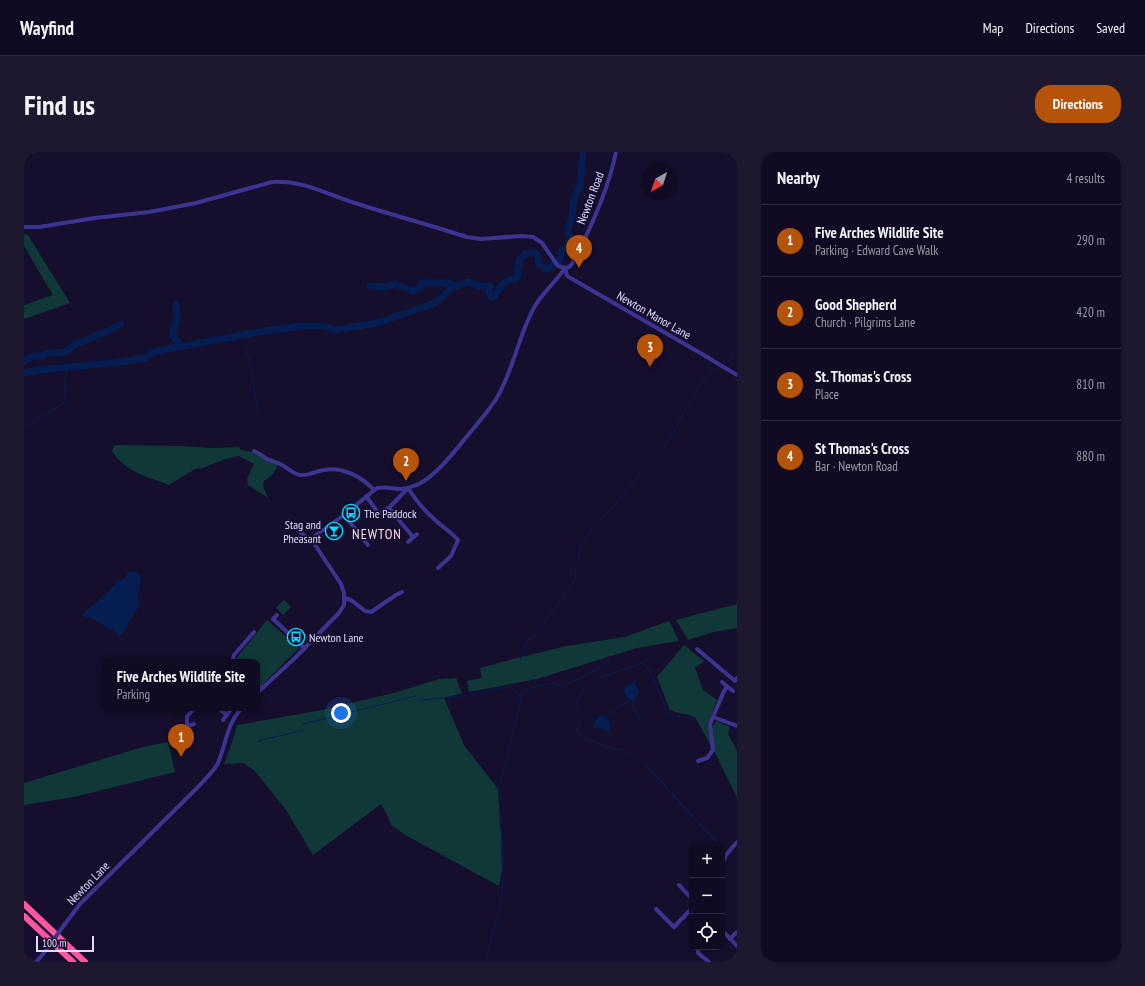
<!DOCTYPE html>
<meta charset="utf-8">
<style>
:root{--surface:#100a22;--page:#1e182f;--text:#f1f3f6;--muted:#9c9aa5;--line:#302b40;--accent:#b45309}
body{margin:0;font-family:"PT Sans Narrow",sans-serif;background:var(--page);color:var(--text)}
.controls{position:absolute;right:12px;bottom:12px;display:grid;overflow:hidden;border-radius:8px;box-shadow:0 1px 3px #0004}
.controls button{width:36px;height:36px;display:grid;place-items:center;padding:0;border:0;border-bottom:1px solid var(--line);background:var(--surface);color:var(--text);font:20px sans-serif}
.compass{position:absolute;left:617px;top:12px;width:36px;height:36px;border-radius:50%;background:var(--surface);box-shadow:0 1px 3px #0004;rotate:219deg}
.scale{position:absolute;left:12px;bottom:10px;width:58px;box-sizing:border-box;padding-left:4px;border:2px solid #e0dbff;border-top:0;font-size:11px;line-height:14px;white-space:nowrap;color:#e0dbff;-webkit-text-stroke:3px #150e2d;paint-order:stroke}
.you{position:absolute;left:317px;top:561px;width:14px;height:14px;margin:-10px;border:3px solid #fff;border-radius:50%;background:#1a73e8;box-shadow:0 0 0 6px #1a73e833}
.badge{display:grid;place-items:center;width:26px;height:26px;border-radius:50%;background:var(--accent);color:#fff;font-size:13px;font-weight:700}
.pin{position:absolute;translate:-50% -33px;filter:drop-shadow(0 1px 2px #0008)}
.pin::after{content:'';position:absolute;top:21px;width:14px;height:12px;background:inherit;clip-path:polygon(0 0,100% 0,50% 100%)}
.popup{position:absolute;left:78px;top:507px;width:158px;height:52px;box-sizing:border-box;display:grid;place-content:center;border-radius:8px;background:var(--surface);filter:drop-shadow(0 1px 3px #0005);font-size:13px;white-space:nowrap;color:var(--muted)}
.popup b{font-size:15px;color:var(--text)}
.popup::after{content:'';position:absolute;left:50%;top:100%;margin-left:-8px;border:8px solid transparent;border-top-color:var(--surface)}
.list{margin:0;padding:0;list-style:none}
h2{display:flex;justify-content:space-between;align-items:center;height:52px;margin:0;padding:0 16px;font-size:17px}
h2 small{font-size:13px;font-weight:400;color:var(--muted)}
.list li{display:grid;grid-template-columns:26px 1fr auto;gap:12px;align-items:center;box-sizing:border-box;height:72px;padding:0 16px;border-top:1px solid var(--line)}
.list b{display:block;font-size:15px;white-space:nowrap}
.list p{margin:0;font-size:13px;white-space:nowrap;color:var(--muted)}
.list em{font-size:13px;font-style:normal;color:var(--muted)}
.icon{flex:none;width:22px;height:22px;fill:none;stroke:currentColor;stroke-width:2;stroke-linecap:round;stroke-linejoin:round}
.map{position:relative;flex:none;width:713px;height:810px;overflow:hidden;border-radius:16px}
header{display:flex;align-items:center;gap:24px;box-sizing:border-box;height:56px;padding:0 20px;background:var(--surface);border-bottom:1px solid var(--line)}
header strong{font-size:19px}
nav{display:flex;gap:22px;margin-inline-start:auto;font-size:14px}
.intro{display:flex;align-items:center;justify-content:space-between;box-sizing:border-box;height:96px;padding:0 24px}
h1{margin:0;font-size:28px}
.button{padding:10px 18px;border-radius:16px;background:var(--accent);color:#fff;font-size:14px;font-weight:700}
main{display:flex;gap:24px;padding:0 24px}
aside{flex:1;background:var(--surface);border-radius:16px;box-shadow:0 1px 3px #0004}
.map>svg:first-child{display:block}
</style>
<header>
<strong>Wayfind</strong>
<nav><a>Map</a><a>Directions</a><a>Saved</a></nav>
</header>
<div class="intro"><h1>Find us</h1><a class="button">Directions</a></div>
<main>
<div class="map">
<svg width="713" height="810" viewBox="0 0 713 810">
<rect width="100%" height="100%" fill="#150e2d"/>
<g fill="#113838">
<polygon points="0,82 4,83 46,151 0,167 0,153 29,143 0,94"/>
<path d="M90 293 156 294 188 296 215 295 217 298 228 300 254 313 249 322 240 329 239 334 244 346 224 333 223 327 230 312 215 304 199 308 179 316 171 317 145 333C124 325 101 320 88 299Z"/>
<polygon points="260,448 267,455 259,463 252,456"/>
<polygon points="713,452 713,476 690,480 664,488 652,468"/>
<polygon points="243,468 275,496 238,533 233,528 233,510 213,510 211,508"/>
<polygon points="645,469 655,489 613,496 513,527 445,540 443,529 458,526 456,516 493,506 543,494 600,485"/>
<path d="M660 493 680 509 671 516 679 538 693 548 684 572 688 575 692 569 706 575 704 582 713 599V645L692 603 671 565C663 562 654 561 646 558L633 525Z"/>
<polygon points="432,526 438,541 420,546 440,593 474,637 476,674 478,682 477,688 478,719 475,734 383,684 367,673 364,665 357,652 289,703 262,658 230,618 219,611 200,612 208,590 213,573 298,558 373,540 415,527"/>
<polygon points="144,590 151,620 50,645 0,653 0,631 119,595"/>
</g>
<g fill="#051d50">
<polygon points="112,419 117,424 114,445 116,453 105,469 101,479 96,483 71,468 57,463 85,439 93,429 100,427 104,420"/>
<path d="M610 529 615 540 614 544 610 549C603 548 602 544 600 538L602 535Z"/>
<polygon points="577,563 582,565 587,574 585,579 582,579 577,576 570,576 569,574 573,566"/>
<polygon points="623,613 696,693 694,693 622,614"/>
</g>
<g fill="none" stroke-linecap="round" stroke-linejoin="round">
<g stroke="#051d50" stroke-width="1">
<polyline points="219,183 229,223 230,239 234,261"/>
<polyline points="699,212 704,209 713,196"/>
<polyline points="0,275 39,252 42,245 40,231 45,215"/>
<polyline points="554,410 558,392 574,369 594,349 619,319 632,306 645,288 669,244 677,232 689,218 696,214"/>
<polyline points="496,508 501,492 504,486 506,490 551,428 552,418"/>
<polyline points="495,543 510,535 528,531 538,534 561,524 578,514"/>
<polyline points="396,547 397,548 439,544 487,534 497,546 481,615 474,637 477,646 475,658 478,669 476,674 478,682 479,721"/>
<polyline points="608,549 613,563 619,567"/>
<polyline points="555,559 553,551 558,540 570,528 618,511 623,515 626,518 643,560 650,564 660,565 671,568"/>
<polyline points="582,565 591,557 606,548"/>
<path d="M556 568 553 580C567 592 588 595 606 601"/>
<polyline points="279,572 392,544"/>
<polyline points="234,589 280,578"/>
<path d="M462 810C467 781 480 754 479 724"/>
</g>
<g stroke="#051d50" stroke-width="7">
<path d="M535 109C538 105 536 101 539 97H541L543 95 546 85 544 77 547 69 550 47 556 35 559 0"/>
<polyline points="346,134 360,135 371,132 389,139 394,137 398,132 403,131 425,131"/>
<polyline points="152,152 153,170 149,178 149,184 158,194"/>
<polyline points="0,210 0,208 10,204 18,204 25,201 34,201 41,200 52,192 86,178 97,172"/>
<polyline points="0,221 15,218 89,211 122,206 129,200 229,181 277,174 300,174 311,178 353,171 411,151 424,140 427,136 425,131 433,134 444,130 454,134 465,134 466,135 465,141 466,143 468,145 470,144 482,129 485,128 492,127 493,125 496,107 502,101 512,101 514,104 515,112 522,117 525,117 529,113"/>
</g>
<g stroke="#3c3491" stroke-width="4">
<path d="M0 75H15L71 66 125 60 172 51 248 30C279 28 302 42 331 51 368 63 406 73 443 85L457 87 498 84 509 85 518 91 534 114 541 116"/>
<polyline points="541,116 543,124 678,202 713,223"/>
<path d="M230 299C235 301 239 304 243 307 248 309 253 310 258 313 264 316 269 322 276 323 285 324 292 319 300 318 318 314 338 325 350 338"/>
<path d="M342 344 355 362 365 356 384 336C391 347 399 357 408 365 417 374 426 379 434 388L427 404 414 416"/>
<polyline points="365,356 389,385"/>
<polyline points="320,363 344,393"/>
<polyline points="264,369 282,385 288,387"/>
<polyline points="384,390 393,382"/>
<polyline points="321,446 327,448 341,459 347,460 372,443 378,440"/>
<polyline points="253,463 249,467 280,496"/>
<polyline points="673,497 711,529 713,526"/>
<polyline points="210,510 209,507 210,503 230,480"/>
<polyline points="698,530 709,539"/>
<polyline points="233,531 238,536"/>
<path d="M233 541 272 505 307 469 315 461 320 453V441L317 432 289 390 288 386 320 363 353 336C361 334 369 337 377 337 383 337 389 334 395 332 415 322 435 293 450 276 460 263 472 251 478 236 491 210 496 180 511 154 519 140 532 130 541 116L545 115 548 112C567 76 584 39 592 0"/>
<polyline points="194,556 203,563"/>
<polyline points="689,565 713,574"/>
<polyline points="199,568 208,556"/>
<polyline points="163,574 163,564 171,556"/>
<polyline points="154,577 170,572"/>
<polyline points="674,609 683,606 689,598 686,572 700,539 703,535"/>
<polyline points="698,713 702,703 713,690"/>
<polyline points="655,733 668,747"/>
<polyline points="632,757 650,775 668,756"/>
<path d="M41 772 56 752 176 633C182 626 190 619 194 611 202 592 203 571 218 556"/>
<polyline points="698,778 713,794"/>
<polyline points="706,787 713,780"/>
<polyline points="677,795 674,798 674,801 685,810"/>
<polyline points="12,810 19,802"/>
</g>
<g stroke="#ff569f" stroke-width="6">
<polyline points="0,752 61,810"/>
<polyline points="0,764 49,810"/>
</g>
<polyline stroke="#3c3491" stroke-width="4" points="19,802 41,772"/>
</g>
<defs>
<symbol id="bus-ring" viewBox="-11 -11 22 22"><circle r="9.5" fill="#150e2d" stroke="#07dbff" stroke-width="1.5"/><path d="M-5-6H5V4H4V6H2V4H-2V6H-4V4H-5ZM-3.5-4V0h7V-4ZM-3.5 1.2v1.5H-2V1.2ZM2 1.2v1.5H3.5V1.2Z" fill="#07dbff"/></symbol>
<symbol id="bar-ring" viewBox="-11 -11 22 22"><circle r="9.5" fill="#150e2d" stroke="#07dbff" stroke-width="1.5"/><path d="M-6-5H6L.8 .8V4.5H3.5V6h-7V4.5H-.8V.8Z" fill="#07dbff"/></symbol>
</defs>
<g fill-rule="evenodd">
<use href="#bus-ring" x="317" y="351" width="20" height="20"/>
<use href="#bar-ring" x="300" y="369" width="20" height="20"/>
<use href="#bus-ring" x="262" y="475" width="20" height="20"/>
</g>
<g text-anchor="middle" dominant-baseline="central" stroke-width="3.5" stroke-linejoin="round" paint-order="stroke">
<g font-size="12" fill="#e0dbff" stroke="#150e2d">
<text transform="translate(566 46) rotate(-69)">Newton Road</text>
<text transform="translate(630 163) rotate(30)">Newton Manor Lane</text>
<text transform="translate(64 731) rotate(-46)">Newton Lane</text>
</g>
<g font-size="12" fill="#e0dbff" stroke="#150e2d" text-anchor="start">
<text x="340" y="361">The Paddock</text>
<text x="297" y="372" text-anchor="end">Stag and<tspan x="297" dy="14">Pheasant</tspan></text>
<text x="285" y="485">Newton Lane</text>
</g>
<g font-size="14" letter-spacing="1" fill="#ffddf1" stroke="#150e2d">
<text x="353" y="382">NEWTON</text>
</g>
</g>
</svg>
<div class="controls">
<button>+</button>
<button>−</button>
<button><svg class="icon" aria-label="locate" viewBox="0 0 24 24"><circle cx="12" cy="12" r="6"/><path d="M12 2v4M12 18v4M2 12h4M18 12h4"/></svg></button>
</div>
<svg class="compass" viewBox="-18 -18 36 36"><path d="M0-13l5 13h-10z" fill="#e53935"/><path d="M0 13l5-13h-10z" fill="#9c9aa5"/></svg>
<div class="scale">100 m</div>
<div class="you"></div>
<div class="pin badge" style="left:157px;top:605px">1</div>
<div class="popup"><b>Five Arches Wildlife Site</b>Parking</div>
<div class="pin badge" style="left:382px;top:329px">2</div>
<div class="pin badge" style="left:626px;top:215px">3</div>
<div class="pin badge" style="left:555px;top:116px">4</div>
</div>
<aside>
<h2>Nearby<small>4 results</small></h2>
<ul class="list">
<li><span class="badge">1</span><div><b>Five Arches Wildlife Site</b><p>Parking · Edward Cave Walk</p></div><em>290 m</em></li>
<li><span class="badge">2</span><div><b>Good Shepherd</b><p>Church · Pilgrims Lane</p></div><em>420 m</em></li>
<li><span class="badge">3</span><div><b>St. Thomas's Cross</b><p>Place</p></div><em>810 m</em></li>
<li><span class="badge">4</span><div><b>St Thomas's Cross</b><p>Bar · Newton Road</p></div><em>880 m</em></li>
</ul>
</aside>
</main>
